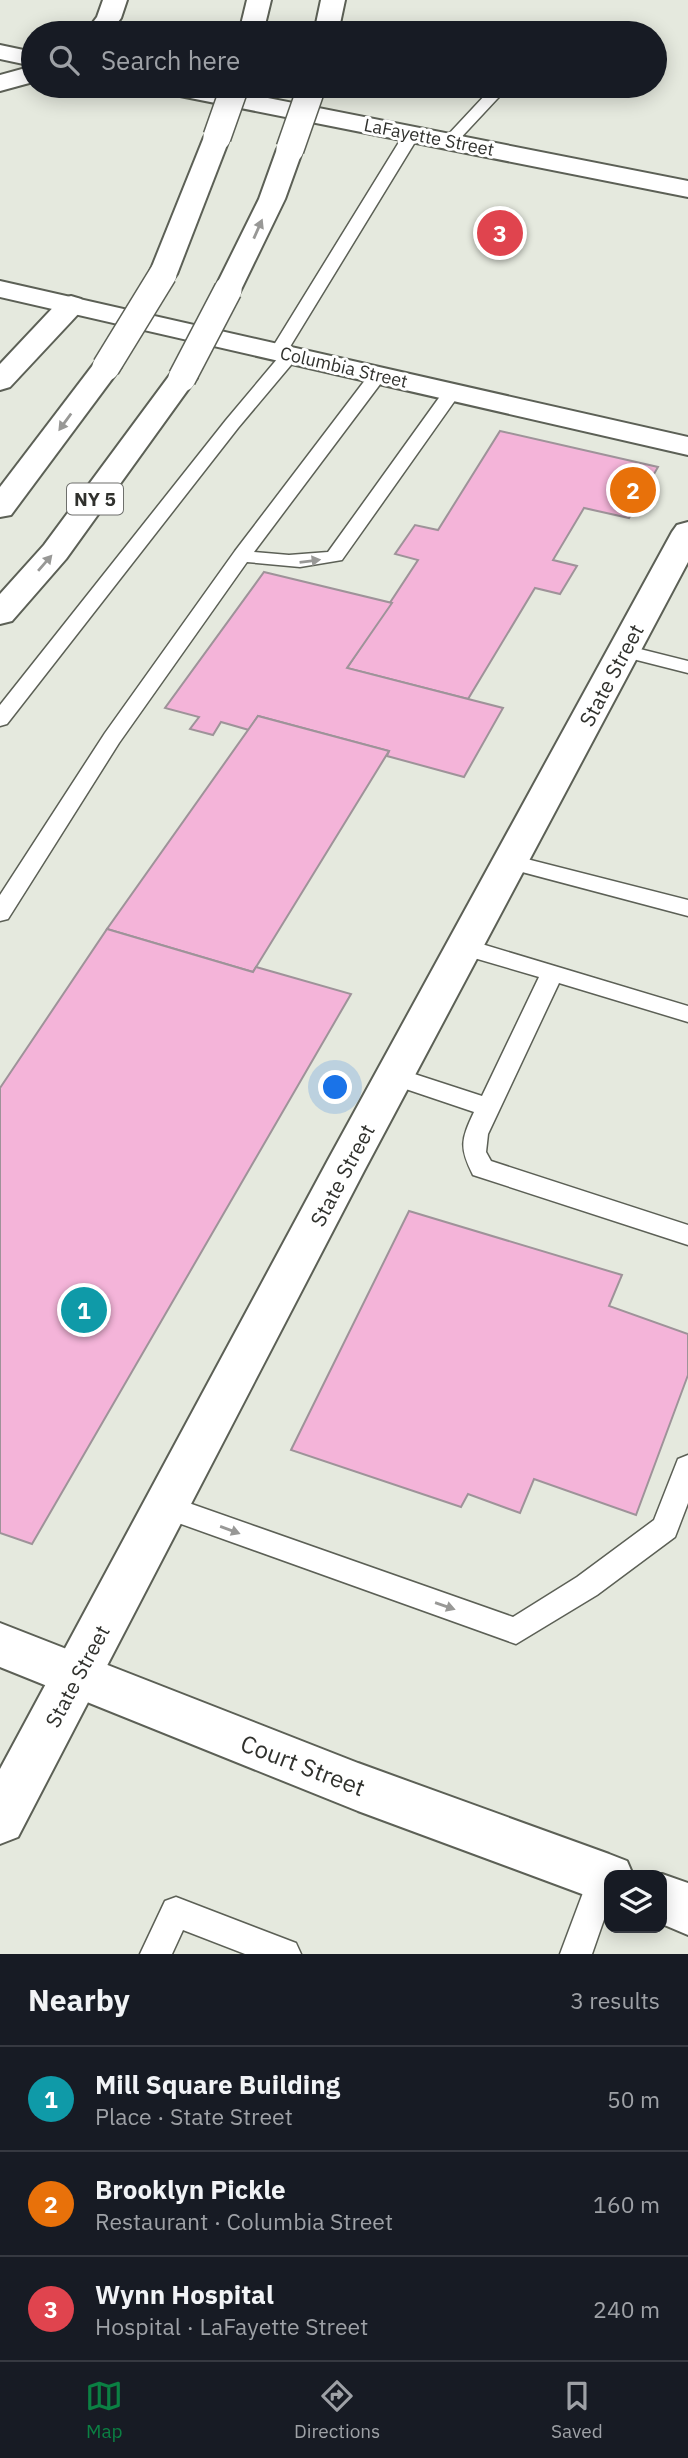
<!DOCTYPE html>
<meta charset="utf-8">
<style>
:root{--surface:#171b24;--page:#242831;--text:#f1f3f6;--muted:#9ea1a6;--line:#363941;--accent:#0b8043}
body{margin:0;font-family:"IBM Plex Sans",sans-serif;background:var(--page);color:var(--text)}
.controls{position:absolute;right:21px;bottom:21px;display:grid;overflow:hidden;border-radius:14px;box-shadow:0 4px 18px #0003}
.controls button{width:63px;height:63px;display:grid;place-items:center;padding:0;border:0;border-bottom:2px solid var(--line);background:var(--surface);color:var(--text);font:35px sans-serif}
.you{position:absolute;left:336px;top:1088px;width:24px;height:24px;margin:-18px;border:5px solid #fff;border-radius:50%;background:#1a73e8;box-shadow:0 0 0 10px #1a73e833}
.badge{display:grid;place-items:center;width:46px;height:46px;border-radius:50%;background:var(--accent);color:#fff;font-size:23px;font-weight:700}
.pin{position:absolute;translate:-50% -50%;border:4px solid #fff;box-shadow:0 2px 7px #0006}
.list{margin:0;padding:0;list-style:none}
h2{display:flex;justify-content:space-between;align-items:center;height:91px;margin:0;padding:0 28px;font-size:30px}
h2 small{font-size:23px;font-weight:400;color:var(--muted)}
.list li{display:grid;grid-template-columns:46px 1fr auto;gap:21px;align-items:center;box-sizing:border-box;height:105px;padding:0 28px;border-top:2px solid var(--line)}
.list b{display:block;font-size:26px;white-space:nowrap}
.list p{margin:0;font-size:23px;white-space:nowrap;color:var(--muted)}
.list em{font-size:23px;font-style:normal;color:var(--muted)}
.icon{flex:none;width:38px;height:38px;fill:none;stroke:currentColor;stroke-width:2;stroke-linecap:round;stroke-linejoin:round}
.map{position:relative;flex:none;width:688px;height:1954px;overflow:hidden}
.search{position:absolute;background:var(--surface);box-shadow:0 4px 18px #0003;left:21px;right:21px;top:21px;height:77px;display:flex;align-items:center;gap:18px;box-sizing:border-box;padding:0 24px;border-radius:38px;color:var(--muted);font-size:26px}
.sheet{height:406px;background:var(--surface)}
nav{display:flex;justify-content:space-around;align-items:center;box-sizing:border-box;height:98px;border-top:2px solid var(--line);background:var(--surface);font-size:19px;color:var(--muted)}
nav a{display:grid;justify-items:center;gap:4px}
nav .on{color:var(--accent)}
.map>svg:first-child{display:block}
</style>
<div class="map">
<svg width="688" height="1954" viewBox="0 0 688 1954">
<rect width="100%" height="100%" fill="#e5e9de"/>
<g fill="#f4b4d9" stroke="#9e9399" stroke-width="2">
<polygon points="500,431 658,467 629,518 584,508 553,560 577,566 560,594 535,588 468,699 347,668 418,560 395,554 415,525 438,530"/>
<polygon points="264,572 392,603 347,668 503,708 464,777 387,756 389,751 258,716 249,730 221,722 213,735 190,729 199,717 165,708"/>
<polygon points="258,716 389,751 253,972 107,929"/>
<polygon points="107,929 253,972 256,967 351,994 32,1544 0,1533 0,1088"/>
<polygon points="409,1211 622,1275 609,1306 688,1334 688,1375 636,1515 534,1479 520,1513 468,1494 461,1507 291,1450"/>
</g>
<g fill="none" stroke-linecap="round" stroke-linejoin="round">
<defs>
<g id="service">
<polygon points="492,91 500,96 497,99 455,144 445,144 442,141 445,138 487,93"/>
<polygon points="412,129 420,134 288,350 296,351 299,355 296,359 238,428 7,724 0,726 0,705 226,420 278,358 269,353 404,134"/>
<polygon points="378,370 387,375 254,552 289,555 328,552 446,388 458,388 461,392 342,560 300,567 247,562 119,743 8,919 0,921 0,895 105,733 235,551 372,371"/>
<polygon points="624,645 688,661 688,673 617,655 614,651 617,647"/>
<polygon points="511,855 688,900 688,916 503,867 500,862 503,857"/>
<path d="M465 939 688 1006V1022L559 983 488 1134 486 1152 491 1161 688 1225V1245L473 1175C459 1147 461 1140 474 1112L388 1083 384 1077 388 1071 396 1068 482 1096 539 977 457 953 454 947 457 941Z"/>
<polygon points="688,1455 688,1503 675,1537 597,1595 516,1644 156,1515 152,1507 156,1499 166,1495 513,1617 577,1577 654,1520 678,1459"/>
<polygon points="604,1862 615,1866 619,1875 609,1875 609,1905 592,1954 560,1954 593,1866"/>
<polygon points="176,1897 296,1943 301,1954 245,1954 183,1930 172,1954 140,1954 165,1901"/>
</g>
<g id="minor">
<polygon points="33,66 33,82 0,91 0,75"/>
<polygon points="71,296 81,299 85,305 81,311 10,387 0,390 0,364 61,299"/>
<polygon points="688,522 688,562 364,1171 18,1837 0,1844 0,1769 328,1160 672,532 677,525"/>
</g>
<g id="tertiary">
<polygon points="0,45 33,52 33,66 0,59"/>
<polygon points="158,86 207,86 688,181 688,197 170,94 161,91"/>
<polygon points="0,281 688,437 688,455 0,297"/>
<polygon points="0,1623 358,1763 609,1854 627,1861 633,1875 609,1875 609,1904 358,1811 0,1667"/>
<polygon points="662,1874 688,1883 688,1935 662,1924 662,1875 658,1875"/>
</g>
<polygon id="primary" points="103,0 127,0 121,18 110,33 85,33 97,17"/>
<g id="motorway">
<polygon points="247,0 271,0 263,33 239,33"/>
<polygon points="321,0 345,0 338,33 314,33"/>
<polygon points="217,129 226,131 230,137 177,274 173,280 163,282 153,280 149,274 204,137 208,131"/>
<polygon points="290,141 299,143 303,149 285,199 238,296 228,298 218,296 214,290 259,199 277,149 281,143"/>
<polygon points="106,358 116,361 121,367 11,515 0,517 0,487 96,361"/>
<polygon points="182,369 192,372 197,378 192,384 66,559 12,621 0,624 0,594 44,545 172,372"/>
</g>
</defs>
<use href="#service" stroke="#5c6056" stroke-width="3"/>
<use href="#minor" stroke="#5c6056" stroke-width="4"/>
<use href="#tertiary" stroke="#5c6056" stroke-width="4"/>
<use href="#primary" stroke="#5c6056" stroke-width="4"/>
<use href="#motorway" stroke="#5c6056" stroke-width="4"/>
<use href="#service" fill="#fff" fill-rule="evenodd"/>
<use href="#minor" fill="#fff" fill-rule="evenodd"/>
<use href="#tertiary" fill="#fff" fill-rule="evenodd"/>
<use href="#primary" fill="#fff" fill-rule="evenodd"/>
<use href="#motorway" fill="#fff" fill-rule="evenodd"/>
<defs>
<g id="motorway-bridge">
<polyline points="217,137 235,86"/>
<polyline points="290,149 312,86"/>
<polyline points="106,367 163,274"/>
<polyline points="182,378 228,290"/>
</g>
</defs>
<use href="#motorway-bridge" stroke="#5c6056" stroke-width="30" stroke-linecap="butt"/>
<use href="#motorway-bridge" stroke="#fff" stroke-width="27"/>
</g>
<defs><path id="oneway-solid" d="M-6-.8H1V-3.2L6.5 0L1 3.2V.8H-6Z" transform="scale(1.75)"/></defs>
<g fill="#989896">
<use href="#oneway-solid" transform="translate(258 229) rotate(-66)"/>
<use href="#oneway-solid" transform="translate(65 422) rotate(126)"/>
<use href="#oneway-solid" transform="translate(310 561) rotate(-7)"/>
<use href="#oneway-solid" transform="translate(45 563) rotate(-49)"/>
<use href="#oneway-solid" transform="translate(230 1530) rotate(20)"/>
<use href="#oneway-solid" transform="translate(445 1606) rotate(19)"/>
</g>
<g text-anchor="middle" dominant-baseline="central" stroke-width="6" stroke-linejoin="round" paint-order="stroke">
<g font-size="18" fill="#30312d" stroke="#fff">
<text transform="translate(429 137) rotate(11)">LaFayette Street</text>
<text transform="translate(344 367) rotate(13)">Columbia Street</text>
</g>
<rect fill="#fff" stroke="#6e6f6c" stroke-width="2" x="67" y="483.5" width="56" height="31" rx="5"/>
<g font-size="19" font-weight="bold" fill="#30312d">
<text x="95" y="499">NY 5</text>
</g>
<g font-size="21" fill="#30312d" stroke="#fff">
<text transform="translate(611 675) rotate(-62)">State Street</text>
<text transform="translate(342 1175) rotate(-62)">State Street</text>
<text transform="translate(77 1676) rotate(-62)">State Street</text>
</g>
<g font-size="24" fill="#30312d" stroke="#fff">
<text transform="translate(303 1765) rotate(21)">Court Street</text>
</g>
</g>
</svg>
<div class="controls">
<button><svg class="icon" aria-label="layers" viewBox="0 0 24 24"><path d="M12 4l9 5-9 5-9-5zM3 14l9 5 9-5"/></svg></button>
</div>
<div class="you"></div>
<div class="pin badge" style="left:84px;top:1310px;background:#0f9aa8">1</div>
<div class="pin badge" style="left:633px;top:490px;background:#e8710a">2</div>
<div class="pin badge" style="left:500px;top:233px;background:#e0444e">3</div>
<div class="search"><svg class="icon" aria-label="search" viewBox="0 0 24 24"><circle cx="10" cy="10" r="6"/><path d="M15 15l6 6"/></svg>Search here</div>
</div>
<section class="sheet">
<h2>Nearby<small>3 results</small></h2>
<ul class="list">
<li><span class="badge" style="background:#0f9aa8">1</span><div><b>Mill Square Building</b><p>Place · State Street</p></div><em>50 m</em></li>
<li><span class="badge" style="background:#e8710a">2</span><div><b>Brooklyn Pickle</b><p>Restaurant · Columbia Street</p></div><em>160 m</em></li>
<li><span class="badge" style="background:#e0444e">3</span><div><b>Wynn Hospital</b><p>Hospital · LaFayette Street</p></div><em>240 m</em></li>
</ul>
</section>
<nav>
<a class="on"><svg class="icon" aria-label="map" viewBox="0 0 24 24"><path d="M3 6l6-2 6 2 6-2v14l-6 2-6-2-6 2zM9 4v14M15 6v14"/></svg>Map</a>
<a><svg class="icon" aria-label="directions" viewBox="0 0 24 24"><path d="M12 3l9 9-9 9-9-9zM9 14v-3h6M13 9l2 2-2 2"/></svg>Directions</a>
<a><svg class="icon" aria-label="saved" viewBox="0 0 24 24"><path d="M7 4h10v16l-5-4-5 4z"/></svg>Saved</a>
</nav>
